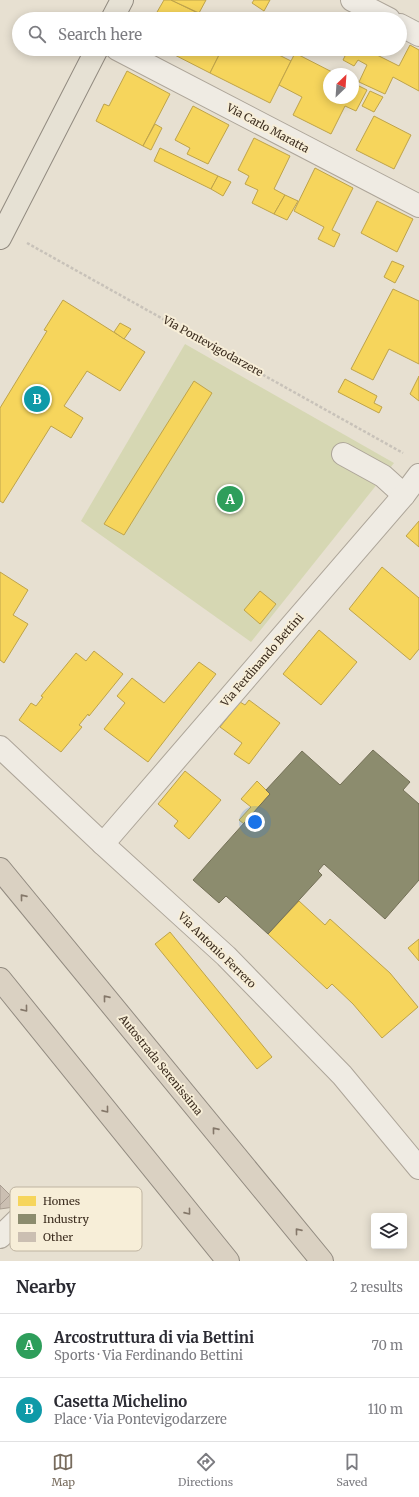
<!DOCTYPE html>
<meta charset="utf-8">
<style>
:root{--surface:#fff;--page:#f7f7f7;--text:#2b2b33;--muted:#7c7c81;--line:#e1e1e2;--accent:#786c5e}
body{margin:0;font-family:Merriweather,serif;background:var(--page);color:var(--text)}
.controls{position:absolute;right:12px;bottom:12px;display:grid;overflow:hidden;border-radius:4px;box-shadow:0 2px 10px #0003}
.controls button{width:36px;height:36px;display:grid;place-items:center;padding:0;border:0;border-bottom:1px solid var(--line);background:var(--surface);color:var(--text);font:20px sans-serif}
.compass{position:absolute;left:323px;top:68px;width:36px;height:36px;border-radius:50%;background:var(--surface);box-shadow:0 2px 10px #0003;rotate:25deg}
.you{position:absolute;left:255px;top:822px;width:14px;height:14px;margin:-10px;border:3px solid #fff;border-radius:50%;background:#1a73e8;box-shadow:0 0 0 6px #1a73e833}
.badge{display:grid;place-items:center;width:26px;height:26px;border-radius:50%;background:var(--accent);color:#fff;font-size:13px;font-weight:700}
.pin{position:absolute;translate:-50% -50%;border:2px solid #fff;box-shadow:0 1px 4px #0006}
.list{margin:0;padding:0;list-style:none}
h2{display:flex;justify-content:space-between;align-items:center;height:52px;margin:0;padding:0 16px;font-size:17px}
h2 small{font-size:13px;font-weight:400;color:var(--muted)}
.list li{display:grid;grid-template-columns:26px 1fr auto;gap:12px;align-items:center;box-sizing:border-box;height:64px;padding:0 16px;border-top:1px solid var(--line)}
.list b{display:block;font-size:15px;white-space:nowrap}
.list p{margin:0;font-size:13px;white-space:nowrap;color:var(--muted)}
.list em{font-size:13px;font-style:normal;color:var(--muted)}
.icon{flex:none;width:22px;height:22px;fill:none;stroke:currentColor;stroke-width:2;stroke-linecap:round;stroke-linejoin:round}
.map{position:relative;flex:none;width:419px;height:1261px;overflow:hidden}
.search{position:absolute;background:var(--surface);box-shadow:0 2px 10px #0003;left:12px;right:12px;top:12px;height:44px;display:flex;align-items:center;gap:10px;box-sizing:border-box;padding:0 14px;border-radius:22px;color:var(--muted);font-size:15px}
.sheet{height:180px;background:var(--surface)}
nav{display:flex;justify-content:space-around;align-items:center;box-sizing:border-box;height:56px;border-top:1px solid var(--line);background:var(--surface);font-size:11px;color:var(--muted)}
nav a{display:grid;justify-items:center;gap:2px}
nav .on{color:var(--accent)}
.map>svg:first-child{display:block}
</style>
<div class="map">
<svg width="419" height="1261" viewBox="0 0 419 1261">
<rect width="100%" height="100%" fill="#e7e0d1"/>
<polygon fill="#d6d7b3" points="185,344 394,463 251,642 81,521"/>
<g fill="#f6d55c" stroke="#bea34a">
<polygon points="164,0 171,0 210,19 153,19"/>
<polygon points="171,0 206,0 199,13"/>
<polygon points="254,0 270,0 264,11 252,3"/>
<polygon points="349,13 360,19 346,19"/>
<polygon points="410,45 419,50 419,91 393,77 385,94 359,82 367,65 358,60 354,66 343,60 346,54 337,49 377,49 375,54 399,66"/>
<polygon points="163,49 222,49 210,73"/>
<polygon points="222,49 267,49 291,61 270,103 210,73"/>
<polygon points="295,53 336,74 329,74 329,98 353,98 353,83 367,90 356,111 345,106 331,134 293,115 302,97 279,85"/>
<polygon points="127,71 170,94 143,146 96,121 104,104 109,106"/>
<polygon points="370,91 383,97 374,112 362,106"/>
<polygon points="193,106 229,125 208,164 187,154 190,148 175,140"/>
<polygon points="374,116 411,135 394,169 356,150"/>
<polygon points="155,124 162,128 151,150 143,146"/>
<polygon points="254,138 290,156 274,189 285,195 274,214 252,203 258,190 245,184 249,176 238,170"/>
<polygon points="160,148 218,176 211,189 154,161"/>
<polygon points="315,168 353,188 332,230 340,234 334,247 318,239 324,227 294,211"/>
<polygon points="218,176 231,182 223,196 211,189"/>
<polygon points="285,195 298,201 287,220 274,214"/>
<polygon points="377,201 413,219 397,252 361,233"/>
<polygon points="392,261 404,266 395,283 384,277"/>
<polygon points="393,289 419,301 419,364 389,349 373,380 351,369"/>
<polygon points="63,300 145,352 120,391 87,371 64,406 83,418 71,438 51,426 3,503 0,501 0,408 47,331 44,330"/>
<polygon points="120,323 131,329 124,339 114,332"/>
<polygon points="419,376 419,401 410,394"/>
<polygon points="345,379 377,396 374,403 382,407 379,413 338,392"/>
<polygon points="194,381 212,393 124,535 104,524"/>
<polygon points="419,521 419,547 406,536"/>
<polygon points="382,567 419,598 419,649 410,660 349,609"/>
<polygon points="0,572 28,590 13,615 28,624 4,663 0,660"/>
<polygon points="260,591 276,604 260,624 244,610"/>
<polygon points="319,630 357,662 321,705 283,674"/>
<polygon points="94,651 123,674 89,716 88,714 79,725 82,727 61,752 19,720 31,703 36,706 43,697 41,696 76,653 86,661"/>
<polygon points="199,662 216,674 148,762 104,729 125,703 117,696 132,678 164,703"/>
<polygon points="249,700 280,723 249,764 234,754 242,743 220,727 240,702 245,705"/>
<polygon points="185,771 221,800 189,839 174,826 178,821 158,804"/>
<polygon points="257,781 270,794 244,824 239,820 251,807 241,799"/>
<polygon points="299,901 325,925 330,919 390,973 418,1007 382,1038 353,1004 332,984 327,989 268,934"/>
<polygon points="170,932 272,1057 257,1069 155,944"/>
<polygon points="419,939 419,961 408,948"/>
</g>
<polygon fill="#8c8c6e" stroke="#747057" points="373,750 410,782 403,790 419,804 419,880 385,919 324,864 318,871 322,875 268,934 226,896 219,903 193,880 270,794 266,790 302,751 340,785"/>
<g fill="#cbbfb2" stroke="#a89c90">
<polygon points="0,1185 10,1195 0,1205"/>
<polygon points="29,1192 14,1207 0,1209 0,1205 10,1195"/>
</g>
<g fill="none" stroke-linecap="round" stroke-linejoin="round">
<defs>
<g id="minor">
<polyline points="352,0 389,19"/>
<polyline points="400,25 419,35"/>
<polyline points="117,49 419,206"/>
<polyline points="343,454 383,476 404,495"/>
<polyline points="0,747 103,844 226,956 342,1075 419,1168"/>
<polyline points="103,844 404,495 419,475"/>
<polyline points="0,1237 30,1208"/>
</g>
<g id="major">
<polyline points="112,19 122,0"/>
<polyline points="0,238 97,49"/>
</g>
<g id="highway">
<polyline points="0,869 322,1261"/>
<polyline points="0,979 228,1261"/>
</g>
</defs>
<use href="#minor" stroke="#ada599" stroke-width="24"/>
<use href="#major" stroke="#928b80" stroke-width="24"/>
<use href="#highway" stroke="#928b80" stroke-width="24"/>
<polyline stroke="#c8c2b9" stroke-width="2.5" stroke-dasharray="3 2" stroke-linecap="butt" points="27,243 403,453"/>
<use href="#minor" stroke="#efebe3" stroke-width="22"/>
<use href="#major" stroke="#e6e1d4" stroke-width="22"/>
<use href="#highway" stroke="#dad1c2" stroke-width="22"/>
</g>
<defs><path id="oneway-chevron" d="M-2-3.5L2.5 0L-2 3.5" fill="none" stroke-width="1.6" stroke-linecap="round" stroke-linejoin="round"/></defs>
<g stroke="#847769">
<use href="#oneway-chevron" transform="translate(23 897) rotate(-129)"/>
<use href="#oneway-chevron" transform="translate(106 998) rotate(-129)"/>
<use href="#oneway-chevron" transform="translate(25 1009) rotate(51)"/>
<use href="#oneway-chevron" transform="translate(106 1110) rotate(51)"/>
<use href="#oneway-chevron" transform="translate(215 1130) rotate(-129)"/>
<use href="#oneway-chevron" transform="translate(188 1212) rotate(51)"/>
<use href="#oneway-chevron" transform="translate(298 1231) rotate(-129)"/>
</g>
<g text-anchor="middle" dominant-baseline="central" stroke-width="4" stroke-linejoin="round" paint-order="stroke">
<g font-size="11" fill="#3d2e20" stroke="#f7eed8">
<text transform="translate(268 128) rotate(28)">Via Carlo Maratta</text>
<text transform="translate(213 346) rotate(29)">Via Pontevigodarzere</text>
<text transform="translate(262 660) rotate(-49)">Via Ferdinando Bettini</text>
<text transform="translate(217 950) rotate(44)">Via Antonio Ferrero</text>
<text transform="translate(161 1065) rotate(51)">Autostrada Serenissima</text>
</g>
</g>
<rect x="10" y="1187" width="132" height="64" rx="6" fill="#f7eed8" stroke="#bfb4a1" stroke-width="1"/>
<rect x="18" y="1196" width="18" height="10" fill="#f6d55c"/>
<rect x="18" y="1214" width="18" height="10" fill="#8c8c6e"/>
<rect x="18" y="1232" width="18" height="10" fill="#cbbfb2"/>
<g font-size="11" fill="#3d2e20">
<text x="43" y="1205">Homes</text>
<text x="43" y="1223">Industry</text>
<text x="43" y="1241">Other</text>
</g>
</svg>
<div class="controls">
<button><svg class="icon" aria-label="layers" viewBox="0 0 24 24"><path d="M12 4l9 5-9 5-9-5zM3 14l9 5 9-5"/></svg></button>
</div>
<svg class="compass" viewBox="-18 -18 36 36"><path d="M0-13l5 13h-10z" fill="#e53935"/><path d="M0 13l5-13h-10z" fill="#7c7c81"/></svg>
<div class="you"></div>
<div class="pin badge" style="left:230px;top:499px;background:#2e9e5b">A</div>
<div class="pin badge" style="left:37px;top:399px;background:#0f9aa8">B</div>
<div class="search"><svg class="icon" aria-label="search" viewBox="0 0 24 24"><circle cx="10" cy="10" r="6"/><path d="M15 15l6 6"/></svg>Search here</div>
</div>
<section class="sheet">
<h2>Nearby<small>2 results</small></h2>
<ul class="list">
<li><span class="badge" style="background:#2e9e5b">A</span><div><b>Arcostruttura di via Bettini</b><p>Sports · Via Ferdinando Bettini</p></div><em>70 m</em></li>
<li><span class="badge" style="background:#0f9aa8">B</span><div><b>Casetta Michelino</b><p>Place · Via Pontevigodarzere</p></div><em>110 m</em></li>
</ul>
</section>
<nav>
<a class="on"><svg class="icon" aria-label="map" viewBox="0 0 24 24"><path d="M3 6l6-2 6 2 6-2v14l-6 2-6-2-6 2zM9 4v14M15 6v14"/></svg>Map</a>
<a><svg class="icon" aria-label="directions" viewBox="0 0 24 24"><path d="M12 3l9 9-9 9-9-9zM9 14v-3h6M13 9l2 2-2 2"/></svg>Directions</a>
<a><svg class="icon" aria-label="saved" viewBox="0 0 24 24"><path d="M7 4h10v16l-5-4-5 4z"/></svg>Saved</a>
</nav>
